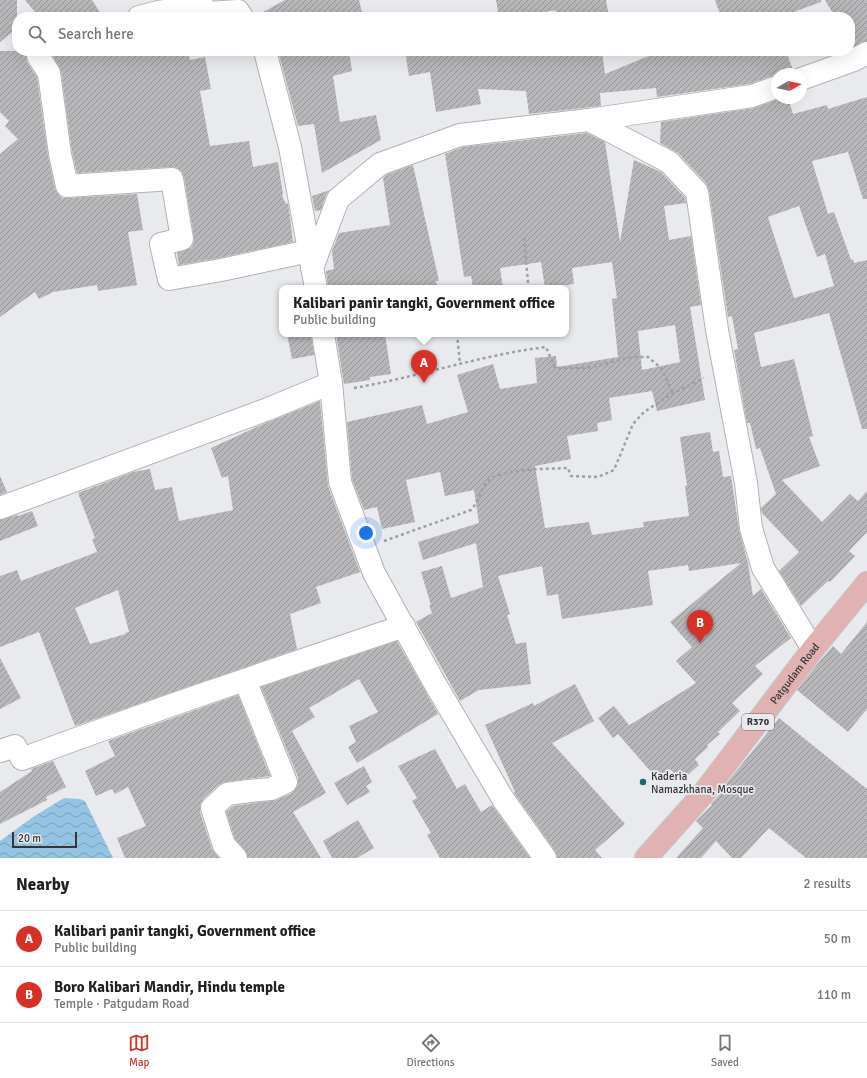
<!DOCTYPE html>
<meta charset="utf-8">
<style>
:root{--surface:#fff;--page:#f6f6f6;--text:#222;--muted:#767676;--line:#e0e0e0;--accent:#d93025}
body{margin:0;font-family:Signika,sans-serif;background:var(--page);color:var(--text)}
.compass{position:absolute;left:771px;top:68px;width:36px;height:36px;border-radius:50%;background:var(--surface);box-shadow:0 4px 16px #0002;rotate:81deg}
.scale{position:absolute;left:12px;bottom:10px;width:65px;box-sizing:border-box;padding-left:4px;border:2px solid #363637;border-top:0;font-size:11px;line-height:14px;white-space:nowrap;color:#363637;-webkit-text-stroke:3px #e9eaed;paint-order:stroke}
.you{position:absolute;left:366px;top:533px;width:14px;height:14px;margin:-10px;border:3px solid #fff;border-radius:50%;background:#1a73e8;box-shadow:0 0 0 6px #1a73e833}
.badge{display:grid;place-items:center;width:26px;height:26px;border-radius:50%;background:var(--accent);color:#fff;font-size:13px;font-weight:700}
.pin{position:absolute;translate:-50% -33px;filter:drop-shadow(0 1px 2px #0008)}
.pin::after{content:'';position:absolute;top:21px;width:14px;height:12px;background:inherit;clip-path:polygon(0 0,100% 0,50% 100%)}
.popup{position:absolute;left:279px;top:285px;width:290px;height:52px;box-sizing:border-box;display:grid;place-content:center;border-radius:8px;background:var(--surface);filter:drop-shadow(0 1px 3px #0005);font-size:13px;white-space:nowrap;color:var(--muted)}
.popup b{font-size:15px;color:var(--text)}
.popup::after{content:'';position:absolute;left:50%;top:100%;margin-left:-8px;border:8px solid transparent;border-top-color:var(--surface)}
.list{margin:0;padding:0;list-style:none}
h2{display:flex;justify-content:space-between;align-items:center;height:52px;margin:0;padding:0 16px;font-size:17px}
h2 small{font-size:13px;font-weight:400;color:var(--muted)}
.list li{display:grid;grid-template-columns:26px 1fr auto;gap:12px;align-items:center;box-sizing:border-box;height:56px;padding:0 16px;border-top:1px solid var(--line)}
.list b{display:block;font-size:15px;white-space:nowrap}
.list p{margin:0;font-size:13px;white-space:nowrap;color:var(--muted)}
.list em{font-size:13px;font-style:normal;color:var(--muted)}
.icon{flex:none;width:22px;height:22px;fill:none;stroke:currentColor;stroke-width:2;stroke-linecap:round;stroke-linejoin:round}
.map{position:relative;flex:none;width:867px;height:858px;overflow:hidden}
.search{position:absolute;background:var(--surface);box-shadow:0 4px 16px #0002;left:12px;right:12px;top:12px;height:44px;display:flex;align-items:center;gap:10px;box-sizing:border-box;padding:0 14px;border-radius:16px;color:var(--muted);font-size:15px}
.sheet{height:164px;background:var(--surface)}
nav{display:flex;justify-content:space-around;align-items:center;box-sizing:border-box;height:56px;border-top:1px solid var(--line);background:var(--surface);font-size:11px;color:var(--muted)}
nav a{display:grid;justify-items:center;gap:2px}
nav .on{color:var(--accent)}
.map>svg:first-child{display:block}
</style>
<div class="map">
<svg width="867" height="858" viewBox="0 0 867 858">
<defs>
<pattern id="water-waves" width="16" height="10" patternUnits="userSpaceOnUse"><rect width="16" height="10" fill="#94c4e4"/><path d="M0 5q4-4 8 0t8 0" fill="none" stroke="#7aa0ba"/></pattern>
<pattern id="building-hatch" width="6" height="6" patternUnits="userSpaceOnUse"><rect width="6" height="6" fill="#b7b7ba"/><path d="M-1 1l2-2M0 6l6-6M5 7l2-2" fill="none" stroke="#969698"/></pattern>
</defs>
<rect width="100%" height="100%" fill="#e9eaed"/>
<polygon fill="url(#water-waves)" points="64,798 80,799 85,801 113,858 0,858 0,841 33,817"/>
<g fill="url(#building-hatch)" fill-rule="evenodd">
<polygon points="0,0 17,0 17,28 0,42"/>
<polygon points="25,0 92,0 103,17 39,17"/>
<polygon points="285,0 359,0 363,17 254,17"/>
<polygon points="496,0 606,0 609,17 557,17 556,10 515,17 499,17"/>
<polygon points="715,0 821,0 821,2 780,17 721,17"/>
<polygon points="825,0 867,0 867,41 853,47 850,42 850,17 835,17"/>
<polygon points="0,51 26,51 27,62 37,77 48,156 55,189 58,194 62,198 68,198 137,194 143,230 128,232 137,285 98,291 97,285 53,292 39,299 35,292 0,317 0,154 18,139 5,126 9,121 0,112"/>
<polygon points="50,51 188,51 190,60 205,57 211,89 200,91 210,146 249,141 253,167 278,162 283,195 282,196 286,204 288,203 290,218 293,242 219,258 179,265 177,253 191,248 194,243 194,237 184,177 182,172 177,168 171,167 77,173 72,152 61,71"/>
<polygon points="278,51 349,51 352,71 333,76 340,122 376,115 381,140 322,173 314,124 298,126"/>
<polygon points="405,51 602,51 605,74 651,55 650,51 786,51 793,70 790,74 777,74 749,84 657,97 656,88 600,93 601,106 529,114 526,91 478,89 481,104 436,112 430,72 409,76"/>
<path d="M867 97V199H863L848 152 812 161 828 214 834 212 851 260 853 259 854 263 867 260V429H862L829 313 754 333 761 367 794 359 813 436 809 437 820 466 782 480 822 522 850 494 858 501 867 491V532L849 551 855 556 830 582 828 581 801 606 779 571 799 552 762 513 761 508 776 494 760 448 756 449 750 423H747L734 350 738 349 732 316 728 317 709 190 706 183 678 153 660 143 661 122 754 108 782 98H788L793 114 827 105 828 109ZM799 206 817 257 825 254 834 286 794 298 768 217Z"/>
<path d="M587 133 605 142 620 242 634 160 661 172 685 198 686 203 664 206 669 240 691 236 701 305 690 307 705 400 657 411 652 391 609 398 612 420 597 423 598 431 567 436 571 459 535 466 545 528 589 522 592 535 644 527 643 522 689 516 685 486 687 485 680 437 710 432 713 452 719 451 723 477 731 476 739 530 748 563 753 596 761 589 791 638 755 666 763 674 732 703 740 711 718 732 720 734 707 745 708 747 695 759 699 765 681 781 670 769 658 780 618 734 613 738 598 718 614 706 629 725 625 728 696 683 676 661 692 647 670 622 741 563 689 571 688 565 648 571 653 605 562 619 558 594 547 596 542 566 498 576 510 614 507 615 516 644 526 642 531 684 479 690 460 701 416 622 432 613 429 605H431L421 572 442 566 451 598 483 587 476 543 423 560 418 542 479 523 474 490 445 496 440 472 406 480 415 522 382 529 377 507 364 510 352 479 347 422 422 405 427 424 468 412 457 375 493 364 500 389 537 383 535 358 556 356 557 367 618 357 612 299 617 298 612 262 572 268 574 284 545 288 541 262 500 268 503 288H473L471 276 464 277 445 154 463 147ZM675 325 680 362 642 370 638 331Z"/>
<polygon points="413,165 439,281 436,281 437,288 328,288 326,271 334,269 332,251 339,233 390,225 383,178 386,175"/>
<polygon points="330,190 326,195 321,210 315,211 312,196"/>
<polygon points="287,334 311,334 314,355 292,359"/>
<polygon points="336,334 385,334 391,374 370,377 370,380 344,384"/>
<path d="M320 401 328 486 360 572 316 587 321 603 290 614 297 649 75 726 39 632 0 647V576L17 570 21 581 97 552 92 539 95 538 78 493 133 472 150 469 155 490 172 487 179 521 233 510 228 476 222 478 211 448 261 425ZM118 590 129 632 125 633 126 634 90 644 75 608Z"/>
<polygon points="0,476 7,492 0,495"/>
<polygon points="32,511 38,526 0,541 0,520 17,515 18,516"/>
<polygon points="867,622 867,709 848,732 797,690 819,662 833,646 841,654"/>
<polygon points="397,641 438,714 357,763 348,747 356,742 349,726 378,712 359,679 309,708 315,717 292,731 326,793 293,812 321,858 248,858 245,850 235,839 226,812 233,806 276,800 292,793 296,789 298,783 298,777 261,687"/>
<polygon points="0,658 21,698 0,709"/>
<polygon points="575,684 594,721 552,743 625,824 595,850 602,858 557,858 555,851 514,793 515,792 485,725 533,703 534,706"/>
<polygon points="238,695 270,776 225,782 218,785 203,799 200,805 200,812 212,849 219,858 125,858 117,838 146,826 128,787 115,794 112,789 96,796 85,771 115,756 108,741"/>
<polygon points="779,718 867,789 867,858 806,858 769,828 741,858 732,858 716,841 701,858 676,858 703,828 696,821 712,805 711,804 724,789 723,788 726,784"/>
<polygon points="435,749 457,789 465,784 481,812 492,805 530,858 440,858 427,835 431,833 412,801 417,798 398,766"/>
<polygon points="53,761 66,787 46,797 47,800 0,824 0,792 32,771 31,769"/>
<polygon points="364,766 372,782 366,786 370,792 347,805 334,783"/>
<polygon points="358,820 374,848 357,858 332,858 323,841"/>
</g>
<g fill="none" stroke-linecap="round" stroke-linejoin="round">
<defs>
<g id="minor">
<polyline points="198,0 208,13 238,11 242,17"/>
<polyline points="139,17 158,12 179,9 197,0"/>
<polyline points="38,51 38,56 49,73 60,154 67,186 172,179 182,239 161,244 169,279 221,270 309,251"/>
<polyline points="265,51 290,147 316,288"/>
<polyline points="801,79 854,60 867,53"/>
<polyline points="589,120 669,162 697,192 717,330 746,483 751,528 763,568 813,649"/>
<polyline points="312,268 338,199 380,164 460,135 589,120 752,96 777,87"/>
<polyline points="323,334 331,383 340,482 374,573 434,682 503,799 545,858"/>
<polyline points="0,508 268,409 331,383"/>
<path d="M0 751 15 746 22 759C148 712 276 669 404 626"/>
<polyline points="236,858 224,845 212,808 227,794 249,791 271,789 286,782 245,680"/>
</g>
<g id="major">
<path id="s1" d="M646 858 703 794 813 649 867 583"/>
</g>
</defs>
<use href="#minor" stroke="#b1b2b4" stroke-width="24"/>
<use href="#major" stroke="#c7c7c7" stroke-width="24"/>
<g stroke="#9e9fa1" stroke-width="2.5" stroke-dasharray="3 3" stroke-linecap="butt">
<polyline points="524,238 528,282 526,288"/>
<polyline points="457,334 460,364"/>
<path d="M354 388C418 377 481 355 546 347L555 368H587L632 357H648L661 368 673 393"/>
<path d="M384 541 471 510C479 501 480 492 486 483 496 468 551 469 568 468L571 476 598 477 614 470 633 424 644 412 673 393 704 378"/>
</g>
<use href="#minor" stroke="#fff" stroke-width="22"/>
<use href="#major" stroke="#e0b2b2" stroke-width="22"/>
</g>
<circle fill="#1c696d" stroke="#e9eaed" stroke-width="1.5" cx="643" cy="782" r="4"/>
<g text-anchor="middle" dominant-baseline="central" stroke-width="3.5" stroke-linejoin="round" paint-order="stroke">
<rect fill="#e9eaed" stroke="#6c6c6e" stroke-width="1" x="742" y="714" width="32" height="16" rx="3"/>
<g font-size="10" font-weight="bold" fill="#363637">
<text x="758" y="722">R370</text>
</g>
<g font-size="11" fill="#363637" stroke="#e9eaed">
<text stroke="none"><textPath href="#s1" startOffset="237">Patgudam Road</textPath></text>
</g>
<g font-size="11" fill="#363637" stroke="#e9eaed" text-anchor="start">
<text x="651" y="776">Kaderia<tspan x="651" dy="13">Namazkhana, Mosque</tspan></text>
</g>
</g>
</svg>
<svg class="compass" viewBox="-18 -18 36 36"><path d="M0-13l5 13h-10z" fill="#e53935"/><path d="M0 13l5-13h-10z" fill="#767676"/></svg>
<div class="scale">20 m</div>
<div class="you"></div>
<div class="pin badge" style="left:424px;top:383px">A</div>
<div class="popup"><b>Kalibari panir tangki, Government office</b>Public building</div>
<div class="pin badge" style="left:700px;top:643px">B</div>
<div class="search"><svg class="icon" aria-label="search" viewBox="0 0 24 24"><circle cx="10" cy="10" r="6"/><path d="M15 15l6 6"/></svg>Search here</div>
</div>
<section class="sheet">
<h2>Nearby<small>2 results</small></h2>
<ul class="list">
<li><span class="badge">A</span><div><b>Kalibari panir tangki, Government office</b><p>Public building</p></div><em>50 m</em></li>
<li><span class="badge">B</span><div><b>Boro Kalibari Mandir, Hindu temple</b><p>Temple · Patgudam Road</p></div><em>110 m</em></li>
</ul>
</section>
<nav>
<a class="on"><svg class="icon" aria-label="map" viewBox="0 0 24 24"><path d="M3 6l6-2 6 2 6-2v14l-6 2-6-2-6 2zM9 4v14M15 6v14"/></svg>Map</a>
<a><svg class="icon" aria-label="directions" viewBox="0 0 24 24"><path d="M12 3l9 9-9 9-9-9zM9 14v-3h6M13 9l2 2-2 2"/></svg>Directions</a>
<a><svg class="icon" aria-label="saved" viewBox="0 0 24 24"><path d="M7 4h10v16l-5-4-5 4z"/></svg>Saved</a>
</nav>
